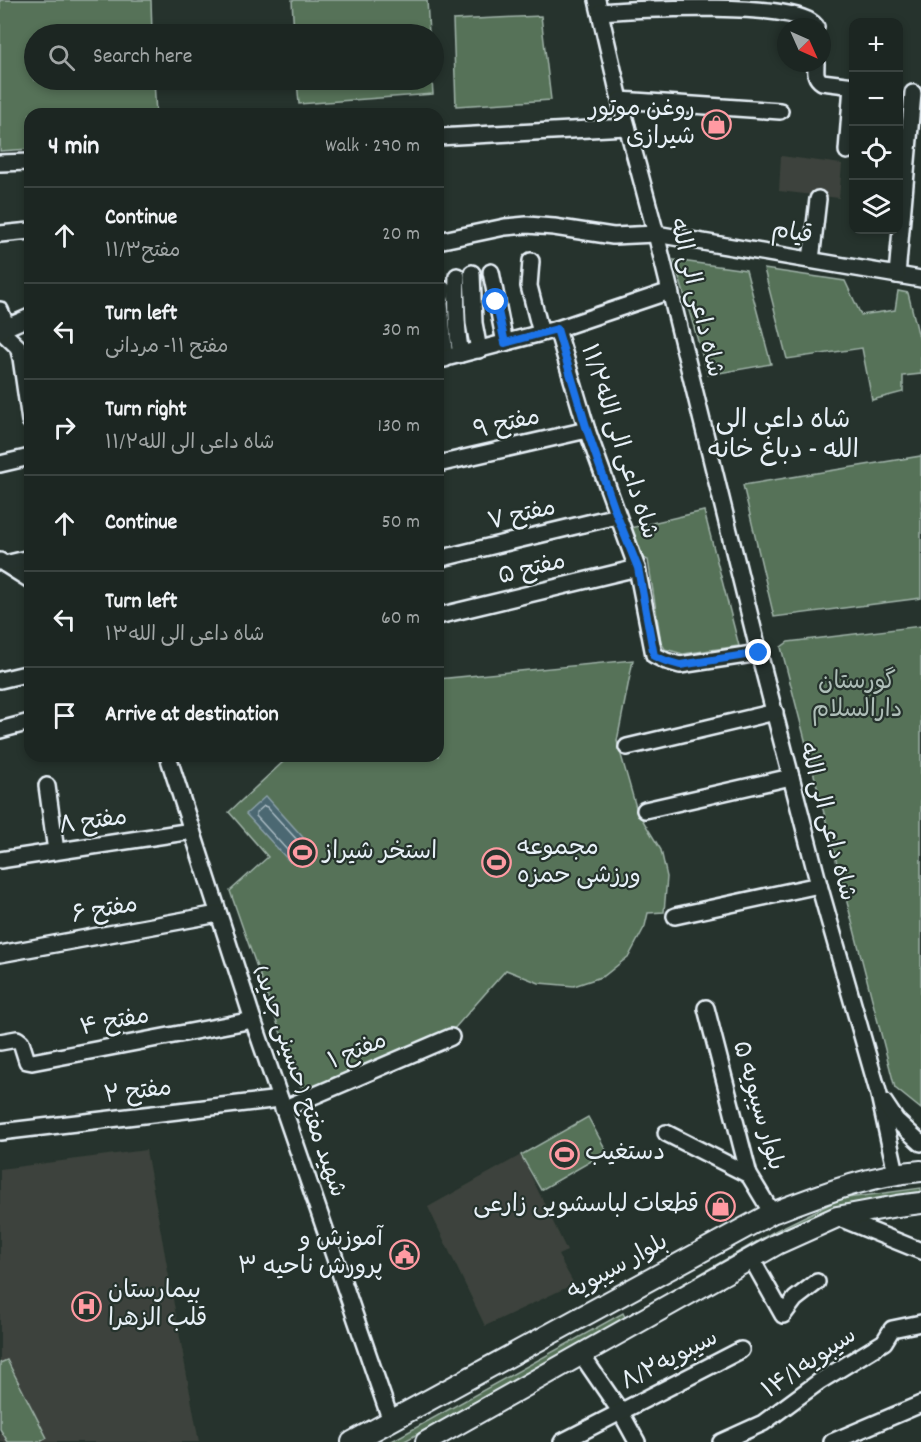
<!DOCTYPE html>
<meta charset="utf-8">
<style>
:root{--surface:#1c2622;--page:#29322f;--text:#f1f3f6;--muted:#a0a5a5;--line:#3a4340}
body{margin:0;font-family:Dekko,"Playpen Sans Arabic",sans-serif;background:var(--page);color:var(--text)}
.controls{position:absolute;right:18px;top:18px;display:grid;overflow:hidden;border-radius:12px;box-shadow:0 3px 9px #0003}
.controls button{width:54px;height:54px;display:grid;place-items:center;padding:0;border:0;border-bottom:2px solid var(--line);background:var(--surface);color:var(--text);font:30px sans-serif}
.compass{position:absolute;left:777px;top:18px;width:54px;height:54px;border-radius:50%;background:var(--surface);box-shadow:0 3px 9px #0003;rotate:135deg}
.stop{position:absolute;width:18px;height:18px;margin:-14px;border:4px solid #1a73e8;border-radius:50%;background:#fff}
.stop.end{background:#1a73e8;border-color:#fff;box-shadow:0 2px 6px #0008}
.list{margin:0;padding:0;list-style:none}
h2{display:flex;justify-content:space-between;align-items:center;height:78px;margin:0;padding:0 24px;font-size:26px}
h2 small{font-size:20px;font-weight:400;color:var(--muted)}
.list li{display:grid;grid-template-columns:39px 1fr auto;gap:18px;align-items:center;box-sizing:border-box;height:96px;padding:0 24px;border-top:2px solid var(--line)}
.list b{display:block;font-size:22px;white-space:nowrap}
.list p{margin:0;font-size:20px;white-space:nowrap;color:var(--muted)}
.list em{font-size:20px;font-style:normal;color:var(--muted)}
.icon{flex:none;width:33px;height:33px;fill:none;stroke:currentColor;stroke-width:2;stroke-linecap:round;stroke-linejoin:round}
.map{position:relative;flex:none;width:921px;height:1442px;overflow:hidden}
.search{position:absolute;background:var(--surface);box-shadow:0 3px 9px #0003;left:24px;top:24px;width:420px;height:66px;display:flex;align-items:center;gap:15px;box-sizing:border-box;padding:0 21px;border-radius:33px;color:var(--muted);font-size:22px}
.panel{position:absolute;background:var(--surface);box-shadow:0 3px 9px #0003;left:24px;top:108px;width:420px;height:654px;border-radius:18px}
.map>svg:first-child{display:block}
</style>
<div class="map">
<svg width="921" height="1442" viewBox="0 0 921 1442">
<rect width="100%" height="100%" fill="#26332d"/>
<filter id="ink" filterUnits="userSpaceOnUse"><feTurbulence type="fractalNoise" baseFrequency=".0167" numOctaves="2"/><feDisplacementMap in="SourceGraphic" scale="12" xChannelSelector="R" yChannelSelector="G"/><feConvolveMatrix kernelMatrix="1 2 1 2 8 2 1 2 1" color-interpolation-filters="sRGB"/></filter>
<g filter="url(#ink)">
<g fill="#3c433c">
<polygon points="781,156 842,164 839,198 779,191"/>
<polygon points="146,1150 199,1442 0,1442 0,1169"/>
<polygon points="521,1155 567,1251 558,1255 574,1284 485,1326 428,1207"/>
</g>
<g fill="#567258" stroke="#9fb2a8" stroke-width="1.5">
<polygon points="0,0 151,0 152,34 34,34 34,80 154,80 156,114 30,114 30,149 0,151"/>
<polygon points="292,0 427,0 429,34 294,34"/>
<polygon points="541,16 551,100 456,106 453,20"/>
<polygon points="297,80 432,80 433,94 299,104"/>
<polygon points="674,260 746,270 771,364 708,375"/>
<polygon points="764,269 845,281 861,315 895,310 898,291 908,293 921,345 921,374 903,376 903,392 872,400 862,348 787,359"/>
<polygon points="921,456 921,598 774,617 743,485"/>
<polygon points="704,511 739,646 683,654 665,649 661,642 648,560 639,556 630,528"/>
<polygon points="921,626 921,1109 895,1088 781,647 788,642"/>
<polygon points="633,660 617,741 637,811 661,850 667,877 664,912 648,913 645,926 629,956 604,976 574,986 539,983 506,970 453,1030 316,1092 300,1086 246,937 230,891 268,857 229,812 284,761 286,756 438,756 438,679"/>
<polygon points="588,1117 607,1152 541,1190 521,1155"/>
<polygon points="921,1188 921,1195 840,1206 669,1298 667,1293 775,1231 840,1199"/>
<polygon points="623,1313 626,1319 403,1442 390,1442"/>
<polygon points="7,1360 47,1438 40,1442 8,1442 0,1429 0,1363"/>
</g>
<polygon fill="#4b6872" stroke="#8a9fa8" stroke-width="1.5" points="266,796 309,844 290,862 246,814"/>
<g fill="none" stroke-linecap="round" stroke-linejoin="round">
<polygon stroke="#a9bac2" stroke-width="1.5" points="264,806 267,807 299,842 299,845 292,852 288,851 256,816 256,813"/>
<defs>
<g id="minor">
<polyline points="597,0 620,100 656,234 759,653 819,885 879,1095 896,1173"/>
<path d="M601 12C635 9 804 0 816 27"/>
<path d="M816 63C816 71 814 77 822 82L854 86"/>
<polyline points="620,100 780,111"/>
<polyline points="438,137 627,127"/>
<polyline points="847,151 852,86"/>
<polyline points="0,163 30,162"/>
<polyline points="0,234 30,231"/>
<polyline points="438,241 505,227 527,225 554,227 613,236 656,234 921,279"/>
<polyline points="811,260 818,199"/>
<polyline points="531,261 529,286 541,333"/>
<polyline points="491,272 505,343"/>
<polyline points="472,273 474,323 479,350"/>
<polyline points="897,275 913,93"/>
<path d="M457 276C456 302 456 329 461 354"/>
<polyline points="443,289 440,303 445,359"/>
<polyline points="0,310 7,327"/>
<polyline points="557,329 587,430 637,568 654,655 666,661 680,665 759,653"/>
<polyline points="0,330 18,347 21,358 30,421"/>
<polyline points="0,330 30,317"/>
<polyline points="438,360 557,329 670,291"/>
<polyline points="0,464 30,457"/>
<polyline points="438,464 587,430"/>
<polyline points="438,559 617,516"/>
<polyline points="0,561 30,580"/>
<polyline points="5,564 30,558"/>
<polyline points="438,616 637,568"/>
<polyline points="0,680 30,673"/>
<polyline points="0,730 30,722"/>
<polyline points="627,747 775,712"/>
<polyline points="168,756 253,1020 391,1421"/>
<polyline points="47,786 56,851"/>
<polyline points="645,810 791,777"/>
<polyline points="0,860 192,831"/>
<polyline points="675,916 819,885"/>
<polyline points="0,954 218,914"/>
<polyline points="706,1008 749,1175 772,1213"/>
<polyline points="0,1042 17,1039 21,1042 27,1061 32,1062 253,1020"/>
<polyline points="884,1102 896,1120 921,1143"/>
<polyline points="283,1109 451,1037"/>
<polyline points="0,1132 280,1099"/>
<polyline points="666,1133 749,1175"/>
<polyline points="837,1217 921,1251"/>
<polyline points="751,1258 783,1315 795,1299 817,1282"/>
<polyline points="581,1354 620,1411 637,1442"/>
<polyline points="562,1442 741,1350"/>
<polyline points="721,1442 763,1423 820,1381 884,1342 892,1329 921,1323"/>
<polyline points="832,1442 921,1404"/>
</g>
<g id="major">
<path d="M352 1442 772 1213C820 1195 869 1175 921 1171"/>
<polyline points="426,1442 777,1244 837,1217 897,1206 921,1203"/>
</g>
</defs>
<use href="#minor" stroke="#e8f1f8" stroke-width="20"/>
<use href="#major" stroke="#e8f1f8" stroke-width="24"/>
<use href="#minor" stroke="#26332d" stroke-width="15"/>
<use href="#major" stroke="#26332d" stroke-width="20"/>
</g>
</g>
<g fill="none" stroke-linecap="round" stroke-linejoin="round" filter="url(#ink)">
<polyline stroke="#1a73e8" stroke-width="8" points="496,302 505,343 557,329 587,430 617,516 638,568 654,656 666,661 680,665 759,653"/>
</g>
<defs>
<symbol id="shop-ring" viewBox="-11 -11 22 22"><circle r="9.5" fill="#26332d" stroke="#ff9aa2" stroke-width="1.5"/><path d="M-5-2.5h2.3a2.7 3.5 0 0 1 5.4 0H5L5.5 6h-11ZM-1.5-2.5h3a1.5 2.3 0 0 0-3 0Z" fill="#ff9aa2"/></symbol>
<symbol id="stadium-ring" viewBox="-11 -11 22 22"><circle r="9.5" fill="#26332d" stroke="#ff9aa2" stroke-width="1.5"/><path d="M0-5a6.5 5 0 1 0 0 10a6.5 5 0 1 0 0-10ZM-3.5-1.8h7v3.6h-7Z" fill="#ff9aa2"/></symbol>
<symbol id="civic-ring" viewBox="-11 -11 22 22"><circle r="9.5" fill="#26332d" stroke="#ff9aa2" stroke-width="1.5"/><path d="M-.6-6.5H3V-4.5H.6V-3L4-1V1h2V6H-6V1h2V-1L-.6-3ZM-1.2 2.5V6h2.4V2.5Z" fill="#ff9aa2"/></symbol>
<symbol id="hospital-ring" viewBox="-11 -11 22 22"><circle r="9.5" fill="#26332d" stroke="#ff9aa2" stroke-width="1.5"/><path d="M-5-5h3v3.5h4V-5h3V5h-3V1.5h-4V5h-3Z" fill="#ff9aa2"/></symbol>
</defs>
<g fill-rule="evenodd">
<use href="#shop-ring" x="700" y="108" width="33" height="33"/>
<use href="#stadium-ring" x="286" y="836" width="33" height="33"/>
<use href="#stadium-ring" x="480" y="846" width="33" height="33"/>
<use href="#stadium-ring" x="548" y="1138" width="33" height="33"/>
<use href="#shop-ring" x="704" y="1190" width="33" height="33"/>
<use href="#civic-ring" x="388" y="1238" width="33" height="33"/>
<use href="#hospital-ring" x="70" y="1290" width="33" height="33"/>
</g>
<g text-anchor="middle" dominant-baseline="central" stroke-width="4.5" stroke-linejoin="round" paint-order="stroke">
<g font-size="24" fill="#e8f1f8" stroke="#26332d" text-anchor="start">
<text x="695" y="110" text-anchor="end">روغن موتور<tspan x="695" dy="28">شیرازی</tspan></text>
<text x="517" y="849">مجموعه<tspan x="517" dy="28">ورزشی حمزه</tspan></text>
<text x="323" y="853">استخر شیراز</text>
<text x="585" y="1154">دستغیب</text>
<text x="699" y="1206" text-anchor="end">قطعات لباسشویی زارعی</text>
<text x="383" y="1240" text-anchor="end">آموزش و<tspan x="383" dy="28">پرورش ناحیه ۳</tspan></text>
<text x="108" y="1292">بیمارستان<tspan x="108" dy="28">قلب الزهرا</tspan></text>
</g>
<g font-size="24" fill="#e8f1f8" stroke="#26332d">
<text transform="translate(792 234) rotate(10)">قیام</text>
<text transform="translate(695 298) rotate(76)">شاه داعی الی الله</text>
<text transform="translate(507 425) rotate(-13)">مفتح ۹</text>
<text transform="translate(618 442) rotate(72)">۱۱/۲شاه داعی الی الله</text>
<text transform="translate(522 516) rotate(-13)">مفتح ۷</text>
<text transform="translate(532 570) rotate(-14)">مفتح ۵</text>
<text transform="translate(826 822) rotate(75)">شاه داعی الی الله</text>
<text transform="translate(93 823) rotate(-8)">مفتح ۸</text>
<text transform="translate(105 911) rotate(-10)">مفتح ۶</text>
<text transform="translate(115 1023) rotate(-11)">مفتح ۴</text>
<text transform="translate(358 1052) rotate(-23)">مفتح ۱</text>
<text transform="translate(298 1082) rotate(71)">شهید مفتح (حسینی جدید)</text>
<text transform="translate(138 1093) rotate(-7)">مفتح ۲</text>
<text transform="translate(757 1106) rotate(74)">بلوار سیبویه ۵</text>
<text transform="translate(618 1268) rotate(-29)">بلوار سیبویه</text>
<text transform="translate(670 1361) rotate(-27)">سیبویه۸/۲</text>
<text transform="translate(810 1364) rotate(-34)">سیبویه۱۴/۱</text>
</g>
<g font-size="24" fill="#aebeb8" stroke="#26332d">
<text x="857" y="683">گورستان<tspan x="857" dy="28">دارالسلام</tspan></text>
</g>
<g font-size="26" fill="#e8f1f8" stroke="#26332d">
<text x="783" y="421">شاه داعی الی<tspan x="783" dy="30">الله - دباغ خانه</tspan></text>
</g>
</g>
</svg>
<div class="controls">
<button>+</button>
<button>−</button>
<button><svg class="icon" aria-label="locate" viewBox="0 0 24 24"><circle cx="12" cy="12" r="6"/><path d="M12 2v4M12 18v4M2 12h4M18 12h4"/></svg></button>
<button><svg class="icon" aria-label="layers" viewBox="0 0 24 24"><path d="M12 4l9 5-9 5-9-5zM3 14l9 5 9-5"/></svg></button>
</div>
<svg class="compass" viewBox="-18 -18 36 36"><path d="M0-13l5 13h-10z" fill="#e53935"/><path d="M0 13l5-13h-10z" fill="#a0a5a5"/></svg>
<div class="stop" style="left:496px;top:302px"></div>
<div class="stop end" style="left:759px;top:653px"></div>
<div class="search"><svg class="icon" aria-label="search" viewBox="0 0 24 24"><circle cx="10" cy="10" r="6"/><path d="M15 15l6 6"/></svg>Search here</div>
<section class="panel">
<h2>4 min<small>Walk · 290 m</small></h2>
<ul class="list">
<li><svg class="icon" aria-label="ahead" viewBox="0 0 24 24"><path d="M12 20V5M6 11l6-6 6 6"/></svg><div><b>Continue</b><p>مفتح۱۱/۳</p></div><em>20 m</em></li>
<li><svg class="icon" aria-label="left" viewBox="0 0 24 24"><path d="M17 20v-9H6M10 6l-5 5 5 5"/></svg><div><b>Turn left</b><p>مفتح ۱۱- مردانی</p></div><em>30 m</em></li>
<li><svg class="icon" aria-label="right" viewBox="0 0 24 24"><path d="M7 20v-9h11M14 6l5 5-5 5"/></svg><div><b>Turn right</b><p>۱۱/۲شاه داعی الی الله</p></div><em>130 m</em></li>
<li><svg class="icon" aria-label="ahead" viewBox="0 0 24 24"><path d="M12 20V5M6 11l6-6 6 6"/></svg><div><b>Continue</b></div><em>50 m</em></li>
<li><svg class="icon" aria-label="left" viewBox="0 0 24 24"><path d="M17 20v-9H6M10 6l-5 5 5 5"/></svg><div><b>Turn left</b><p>شاه داعی الی الله۱۳</p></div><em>60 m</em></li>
<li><svg class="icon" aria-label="arrive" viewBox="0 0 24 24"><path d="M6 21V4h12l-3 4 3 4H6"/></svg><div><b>Arrive at destination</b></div></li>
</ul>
</section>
</div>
